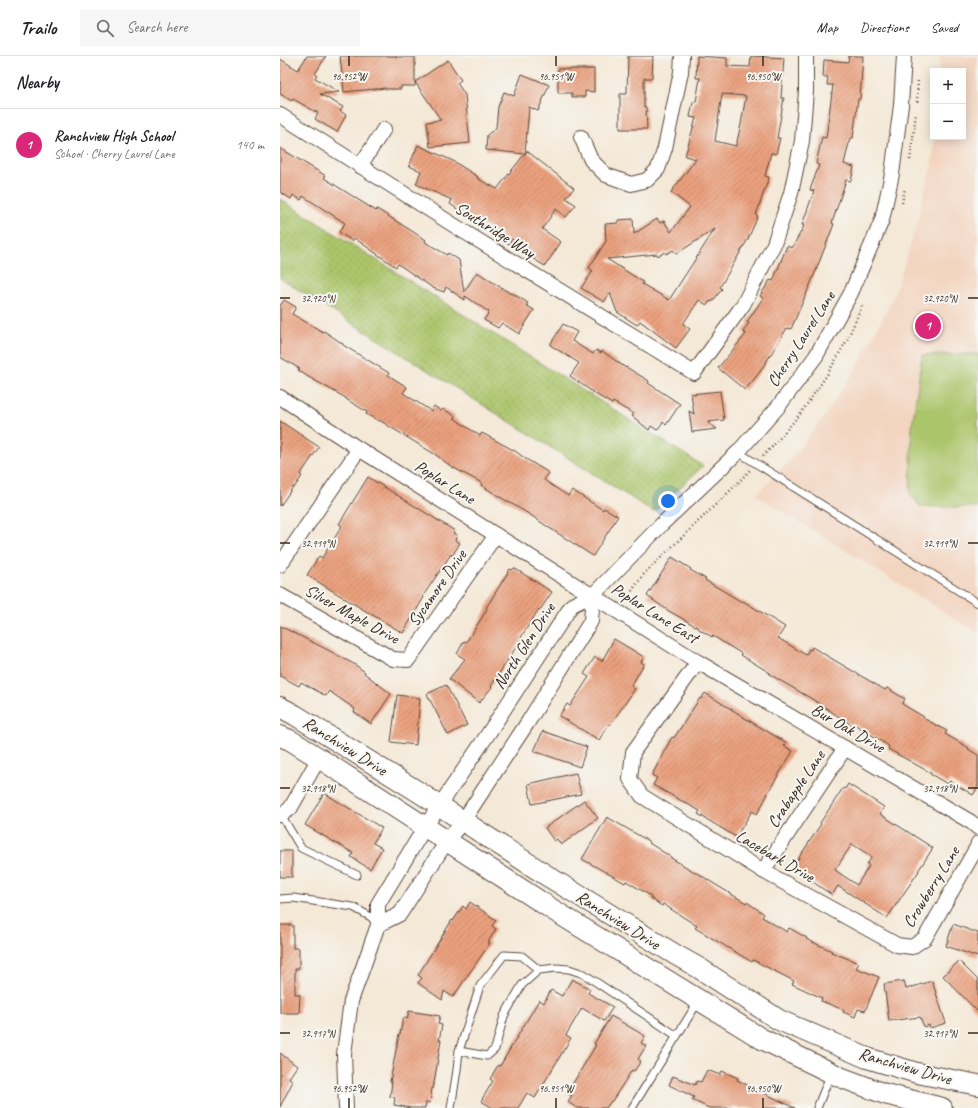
<!DOCTYPE html>
<meta charset="utf-8">
<style>
:root{--surface:#fff;--page:#f6f6f6;--text:#202124;--muted:#757577;--line:#e0e0e0;--accent:#db2777}
body{margin:0;font-family:Caveat,sans-serif;background:var(--page);color:var(--text)}
.controls{position:absolute;right:12px;top:12px;display:grid;overflow:hidden;border-radius:0px;box-shadow:0 2px 10px #0003}
.controls button{width:36px;height:36px;display:grid;place-items:center;padding:0;border:0;border-bottom:1px solid var(--line);background:var(--surface);color:var(--text);font:20px sans-serif}
.you{position:absolute;left:388px;top:445px;width:14px;height:14px;margin:-10px;border:3px solid #fff;border-radius:50%;background:#1a73e8;box-shadow:0 0 0 6px #1a73e833}
.badge{display:grid;place-items:center;width:26px;height:26px;border-radius:50%;background:var(--accent);color:#fff;font-size:13px;font-weight:700}
.pin{position:absolute;translate:-50% -50%;border:2px solid #fff;box-shadow:0 1px 4px #0006}
.list{margin:0;padding:0;list-style:none}
h2{display:flex;justify-content:space-between;align-items:center;height:52px;margin:0;padding:0 16px;font-size:17px}
h2 small{font-size:13px;font-weight:400;color:var(--muted)}
.list li{display:grid;grid-template-columns:26px 1fr auto;gap:12px;align-items:center;box-sizing:border-box;height:72px;padding:0 16px;border-top:1px solid var(--line)}
.list b{display:block;font-size:15px;white-space:nowrap}
.list p{margin:0;font-size:13px;white-space:nowrap;color:var(--muted)}
.list em{font-size:13px;font-style:normal;color:var(--muted)}
.icon{flex:none;width:22px;height:22px;fill:none;stroke:currentColor;stroke-width:2;stroke-linecap:round;stroke-linejoin:round}
.map{position:relative;flex:none;width:698px;height:1052px;overflow:hidden}
header{display:flex;align-items:center;gap:24px;box-sizing:border-box;height:56px;padding:0 20px;background:var(--surface);border-bottom:1px solid var(--line)}
header strong{font-size:19px}
nav{display:flex;gap:22px;margin-inline-start:auto;font-size:14px}
.search{width:280px;height:36px;background:var(--page);display:flex;align-items:center;gap:10px;box-sizing:border-box;padding:0 14px;border-radius:0px;color:var(--muted);font-size:15px}
main{display:flex}
aside{flex:1;background:var(--surface)}
.map>svg:first-child{display:block}
</style>
<header>
<strong>Trailo</strong>
<div class="search"><svg class="icon" aria-label="search" viewBox="0 0 24 24"><circle cx="10" cy="10" r="6"/><path d="M15 15l6 6"/></svg>Search here</div>
<nav><a>Map</a><a>Directions</a><a>Saved</a></nav>
</header>
<main>
<aside>
<h2>Nearby<small></small></h2>
<ul class="list">
<li><span class="badge">1</span><div><b>Ranchview High School</b><p>School · Cherry Laurel Lane</p></div><em>140 m</em></li>
</ul>
</aside>
<div class="map">
<svg width="698" height="1052" viewBox="0 0 698 1052">
<defs>
<pattern id="grass-dots" width="8" height="8" patternUnits="userSpaceOnUse"><rect width="8" height="8" fill="#abc56b"/><path d="M2 2h.1M6 6h.1" fill="none" stroke="#94a95c" stroke-width="1.8" stroke-linecap="round"/></pattern>
<pattern id="building-hatch" width="6" height="6" patternUnits="userSpaceOnUse"><rect width="6" height="6" fill="#eaa07e"/><path d="M-1 1l2-2M0 6l6-6M5 7l2-2" fill="none" stroke="#bf8367"/></pattern>
</defs>
<rect width="100%" height="100%" fill="#f6f6f2"/>
<filter id="ink" filterUnits="userSpaceOnUse"><feTurbulence type="fractalNoise" baseFrequency=".025" numOctaves="2"/><feDisplacementMap in="SourceGraphic" scale="8" xChannelSelector="R" yChannelSelector="G"/><feConvolveMatrix kernelMatrix="1 2 1 2 8 2 1 2 1" color-interpolation-filters="sRGB"/></filter>
<filter id="wash" filterUnits="userSpaceOnUse"><feTurbulence type="fractalNoise" baseFrequency=".012" numOctaves="4" result="noise"/><feDisplacementMap in="SourceGraphic" scale="16" xChannelSelector="R" yChannelSelector="G"/><feGaussianBlur stdDeviation="0.9" result="paint"/><feColorMatrix in="noise" values="0 0 0 0 0 0 0 0 0 0 0 0 0 0 0 0 0 1.4 0 .05"/><feComposite in="paint" operator="in"/></filter>
<g filter="url(#wash)">
<rect width="100%" height="100%" fill="#f4e8d6"/>
<polygon fill="#f3d4bf" points="660,0 698,0 698,577 476,439 511,403 545,360 583,301 614,239 635,175 652,106 655,81 683,81 683,15 660,15"/>
<polygon fill="url(#grass-dots)" stroke="#737844" points="0,143 423,410 374,456 0,222"/>
<polygon fill="#abc56b" stroke="#737844" points="698,298 698,451 641,451 630,438 632,372 642,299"/>
<g id="blocks">
<g fill="url(#building-hatch)" fill-rule="evenodd">
<polygon points="27,0 46,0 35,18 37,19 35,22 59,36 40,38 63,51 60,55 66,59 57,76 35,63 38,57 13,43 12,45 0,38 0,3 18,14"/>
<polygon points="60,0 116,0 116,1 135,1 135,30 121,30 121,33 105,33 105,32 64,36"/>
<polygon points="348,0 373,0 372,22 364,22 364,51 366,51 367,73 340,73 340,38 347,38"/>
<path d="M417 0 447 2V10L470 11 471 0 504 2 501 42H504L497 82H500L496 98 491 97 485 120 489 121 476 159 478 160 468 183 440 231 442 233 432 246 430 245 427 249 419 244 403 268 410 273 396 292 360 265 357 269 337 256 330 237 324 246 301 232 313 215 309 212 326 185 325 168 338 167V164L353 163 354 178 377 163 380 167 384 165 391 176 410 151 391 136 416 103 405 100 416 62 410 61 413 46H416L420 22H416ZM442 38 466 40 461 68 456 90 435 85ZM435 173 389 244 362 228 363 226 327 203 377 198 378 200 385 196 386 198 393 194 396 198Z"/>
<polygon points="569,0 583,0 580,43 578,43 573,82 570,82 564,108 574,111 571,125 566,124 552,167 554,168 533,222 511,273 507,272 480,316 465,334 438,312 466,278 463,276 469,267 467,266 483,242 480,240 490,224 493,225 507,190 512,192 524,170 522,169 534,135 530,134 539,109 536,108 542,81 546,82 553,29 547,29 548,21 543,21 544,4 568,6"/>
<polygon points="168,4 181,24 177,27 185,39 190,87 150,91 147,66 161,64 135,26"/>
<polygon points="278,13 314,13 314,36 305,35 305,41 292,41 292,37 278,37"/>
<polygon points="242,18 269,29 258,55 249,51 245,98 206,94 207,79 216,72 218,51 224,36 234,40"/>
<polygon points="138,89 173,105 198,121 197,122 217,133 247,95 294,132 286,142 296,149 286,161 276,153 262,173 281,186 265,210 252,202 255,198 232,183 229,188 219,182 221,178 192,163 170,148 172,144 136,128 141,115 129,110"/>
<polygon points="0,92 46,120 44,122 96,155 97,153 146,184 145,186 167,199 168,197 179,204 184,236 197,216 231,238 232,237 248,247 246,249 254,254 239,278 222,267 218,272 204,264 209,256 185,240 185,244 166,231 164,236 153,232 118,208 116,211 74,182 72,185 59,176 65,167 23,140 21,144 13,139 11,143 0,136"/>
<polygon points="4,244 16,251 12,258 43,276 44,275 63,288 63,289 109,317 108,319 127,331 123,337 151,355 154,350 161,355 163,353 175,360 174,362 200,380 202,377 235,395 246,403 269,417 264,424 288,440 292,434 323,454 324,452 338,460 313,500 268,471 249,458 220,441 201,429 202,427 172,411 156,399 99,364 99,365 86,358 87,356 66,343 66,342 27,320 18,314 20,313 0,301 0,250"/>
<polygon points="283,268 297,276 292,285 313,298 316,294 321,297 322,295 346,312 346,311 369,325 368,327 400,348 386,369 383,366 377,374 371,370 369,374 352,360 354,358 333,346 332,348 317,339 290,320 299,307 270,289"/>
<polygon points="440,335 444,364 428,366 428,367 437,373 412,376 409,355 414,358 411,338"/>
<polygon points="0,365 39,391 20,419 22,420 14,432 13,431 0,450"/>
<polygon points="88,421 175,475 173,477 177,479 175,484 180,487 172,500 171,498 143,540 144,541 123,577 69,545 27,519 39,500 42,502 62,470 59,468"/>
<polygon points="392,501 411,513 410,514 426,523 425,524 462,546 463,545 505,571 498,582 526,599 529,593 531,594 532,591 605,634 607,632 625,643 622,648 644,661 643,662 667,675 665,678 689,692 688,693 698,699 698,731 693,739 670,725 668,728 650,718 651,717 617,698 608,693 609,690 574,668 573,670 532,643 489,618 490,617 461,599 462,598 433,580 432,581 419,573 419,572 389,555 367,540"/>
<polygon points="234,512 272,536 260,554 259,553 241,581 242,582 211,630 212,631 199,647 169,623 185,603 177,598 184,585 186,586 193,576 207,553 206,552 230,513 232,514"/>
<polygon points="0,570 46,593 74,608 85,616 84,617 111,638 91,668 74,656 75,653 49,635 46,640 21,626 19,630 0,620"/>
<polygon points="334,583 364,601 361,606 364,608 351,630 355,633 330,669 329,668 319,684 279,660 287,648 290,650 309,621 304,618 315,601 322,605"/>
<polygon points="166,629 187,669 168,679 147,638"/>
<polygon points="425,637 464,661 463,661 507,687 504,690 513,695 487,738 488,738 477,758 472,755 456,781 418,758 420,755 373,729 377,722 372,719 392,681 394,682 420,642 421,643"/>
<polygon points="117,639 140,642 136,689 111,686"/>
<polygon points="263,675 307,691 300,711 254,695"/>
<polygon points="296,717 301,738 252,748 248,728"/>
<path d="M568 728 604 751 600 758 653 792 638 815H639L607 862 558 830 552 839 514 813 518 807 516 806 541 768 540 767 563 732 565 733ZM572 788 592 801 587 808 589 810 577 829 555 814Z"/>
<polygon points="44,737 102,772 93,787 102,792 90,813 71,801 73,797 25,769"/>
<polygon points="304,744 318,762 281,789 277,783 274,785 265,772"/>
<polygon points="327,761 370,786 369,787 391,801 391,802 418,818 419,818 436,829 466,847 467,846 484,858 482,861 507,876 509,872 527,882 526,883 552,895 551,896 579,907 576,912 599,921 585,955 578,953 575,961 563,956 564,954 541,945 542,942 512,928 514,925 473,904 472,906 415,872 417,870 383,848 382,850 370,842 371,840 346,825 345,827 302,803"/>
<rect x="0" y="795" width="12" height="26"/>
<polygon points="190,846 216,864 212,870 216,873 208,886 210,887 173,941 164,935 162,944 138,927 142,922 138,919 172,864 173,865 183,850 186,853"/>
<polygon points="673,868 698,877 698,901 666,890"/>
<polygon points="0,869 13,869 13,892 19,892 19,913 15,913 15,938 20,938 19,957 0,957"/>
<polygon points="679,905 698,924 698,956 663,920"/>
<polygon points="292,923 310,933 308,937 333,951 324,965 302,952 286,979 291,982 255,1042 247,1037 238,1052 213,1052 201,1045 213,1025 210,1023 218,1009 220,1010 259,944 264,947 271,934 282,940"/>
<polygon points="624,925 626,933 652,925 666,967 650,972 649,969 644,971 640,961 609,965 604,928"/>
<polygon points="129,955 160,960 158,968 162,969 159,984 161,984 153,1033 152,1032 150,1047 146,1046 145,1052 131,1052 114,1049 115,1042 110,1041 112,1026 110,1026 119,978 120,978 123,962 127,963"/>
<polygon points="331,960 365,980 361,987 366,990 358,1003 361,1005 354,1015 352,1014 332,1045 331,1045 326,1052 297,1052 288,1046 292,1039 287,1037 316,989 314,988"/>
<polygon points="0,997 17,1010 9,1022 13,1025 0,1051"/>
<polygon points="427,1014 440,1019 442,1015 458,1022 457,1024 515,1052 429,1052 412,1044 414,1041 389,1029 393,1020 415,1029 417,1025 421,1026"/>
</g>
</g>
</g>
<g filter="url(#ink)">
<use href="#blocks" fill-opacity="0" stroke="#57463a" stroke-width="1"/>
<g fill="none" stroke-linecap="round" stroke-linejoin="round">
<defs>
<g id="lane">
<polyline points="458,396 698,547"/>
<polyline points="1,759 21,792 77,819"/>
<polyline points="0,843 13,842 73,851 91,861 97,868"/>
<polyline points="179,995 207,1000 215,993 224,960 242,929 259,914 276,912 289,913 304,918 397,980"/>
<polyline points="171,1052 177,1014 179,995 200,930 224,899 242,900 259,914"/>
<polyline points="352,1052 418,946"/>
<polyline points="537,1052 551,1017"/>
</g>
<g id="street">
<polyline points="0,59 183,175 414,317 463,249 494,188 511,137 522,85 526,35 526,0"/>
<polyline points="301,81 311,104 326,119 351,128 367,124 378,113 385,92 401,16 402,0"/>
<polyline points="80,110 104,73"/>
<polyline points="0,341 79,393 418,606 691,766 698,772"/>
<polyline points="0,509 79,393"/>
<polyline points="0,539 113,603 128,604 216,479"/>
<polyline points="418,606 353,696 350,723 362,740 483,815 617,889 632,891 645,882 697,791 698,787"/>
<polyline points="0,759 10,753 39,702"/>
<polyline points="483,815 565,692"/>
<polyline points="98,869 120,858 167,785 183,765 248,666 311,565 313,539"/>
<polyline points="66,1052 64,998 71,945 98,869 98,848 145,771 208,678 292,549 313,539 382,468 458,396 498,351 536,300 571,237 602,164 612,118 621,49 624,0"/>
</g>
<g id="secondary">
<polyline points="0,651 15,659 137,735 269,821 396,899 419,912 499,964 587,1002 637,1017 698,1029"/>
<polyline points="0,680 10,684 39,702 278,857 482,983 560,1021 605,1038 662,1052"/>
</g>
</defs>
<use href="#lane" stroke="#57463a" stroke-width="9"/>
<use href="#street" stroke="#57463a" stroke-width="16"/>
<use href="#secondary" stroke="#57463a" stroke-width="22"/>
<g stroke="#57463a" stroke-width="2.5" stroke-dasharray="1 3" stroke-linecap="butt">
<polyline points="637,46 638,23"/>
<polyline points="630,104 636,57"/>
<polyline points="622,147 625,132"/>
<polyline points="483,400 492,391 521,357 547,319 567,284 582,250"/>
<polyline points="345,545 363,519 458,427 470,414"/>
</g>
<use href="#lane" stroke="#fff" stroke-width="7"/>
<use href="#street" stroke="#fff" stroke-width="14"/>
<use href="#secondary" stroke="#fff" stroke-width="20"/>
</g>
</g>
<path fill="none" stroke="#3b2a1e" stroke-width="1.5" d="M69 0V10M276 0V10M483 0V10M0 242H10M688 242H698M0 487H10M688 487H698M0 732H10M688 732H698M0 977H10M688 977H698M69 1042V1052M276 1042V1052M483 1042V1052"/>
<g text-anchor="middle" dominant-baseline="central" stroke-width="4" stroke-linejoin="round" paint-order="stroke">
<g font-size="17" fill="#3b2a1e" stroke="#f6f6f2">
<text transform="translate(215 174) rotate(32)">Southridge Way</text>
<text transform="translate(521 283) rotate(-57)">Cherry Laurel Lane</text>
<text transform="translate(165 426) rotate(32)">Poplar Lane</text>
<text transform="translate(157 532) rotate(-55)">Sycamore Drive</text>
<text transform="translate(375 557) rotate(32)">Poplar Lane East</text>
<text transform="translate(72 558) rotate(29)">Silver Maple Drive</text>
<text transform="translate(244 590) rotate(-57)">North Glen Drive</text>
<text transform="translate(568 672) rotate(30)">Bur Oak Drive</text>
<text transform="translate(65 690) rotate(32)">Ranchview Drive</text>
<text transform="translate(516 733) rotate(-56)">Crabapple Lane</text>
<text transform="translate(495 800) rotate(30)">Lacebark Drive</text>
<text transform="translate(651 831) rotate(-58)">Crowberry Lane</text>
<text transform="translate(338 864) rotate(32)">Ranchview Drive</text>
<text transform="translate(625 1010) rotate(16)">Ranchview Drive</text>
</g>
</g>
<g font-size="10" text-anchor="middle" fill="#3b2a1e" stroke="#f6f6f2" stroke-width="4" stroke-linejoin="round" paint-order="stroke">
<text x="69" y="24">96.952°W</text>
<text x="276" y="24">96.951°W</text>
<text x="483" y="24">96.950°W</text>
<text x="38" y="246">32.920°N</text>
<text x="660" y="246">32.920°N</text>
<text x="38" y="491">32.919°N</text>
<text x="660" y="491">32.919°N</text>
<text x="38" y="736">32.918°N</text>
<text x="660" y="736">32.918°N</text>
<text x="38" y="981">32.917°N</text>
<text x="660" y="981">32.917°N</text>
<text x="69" y="1036">96.952°W</text>
<text x="276" y="1036">96.951°W</text>
<text x="483" y="1036">96.950°W</text>
</g>
</svg>
<div class="controls">
<button>+</button>
<button>−</button>
</div>
<div class="you"></div>
<div class="pin badge" style="left:648px;top:270px">1</div>
</div>
</main>
